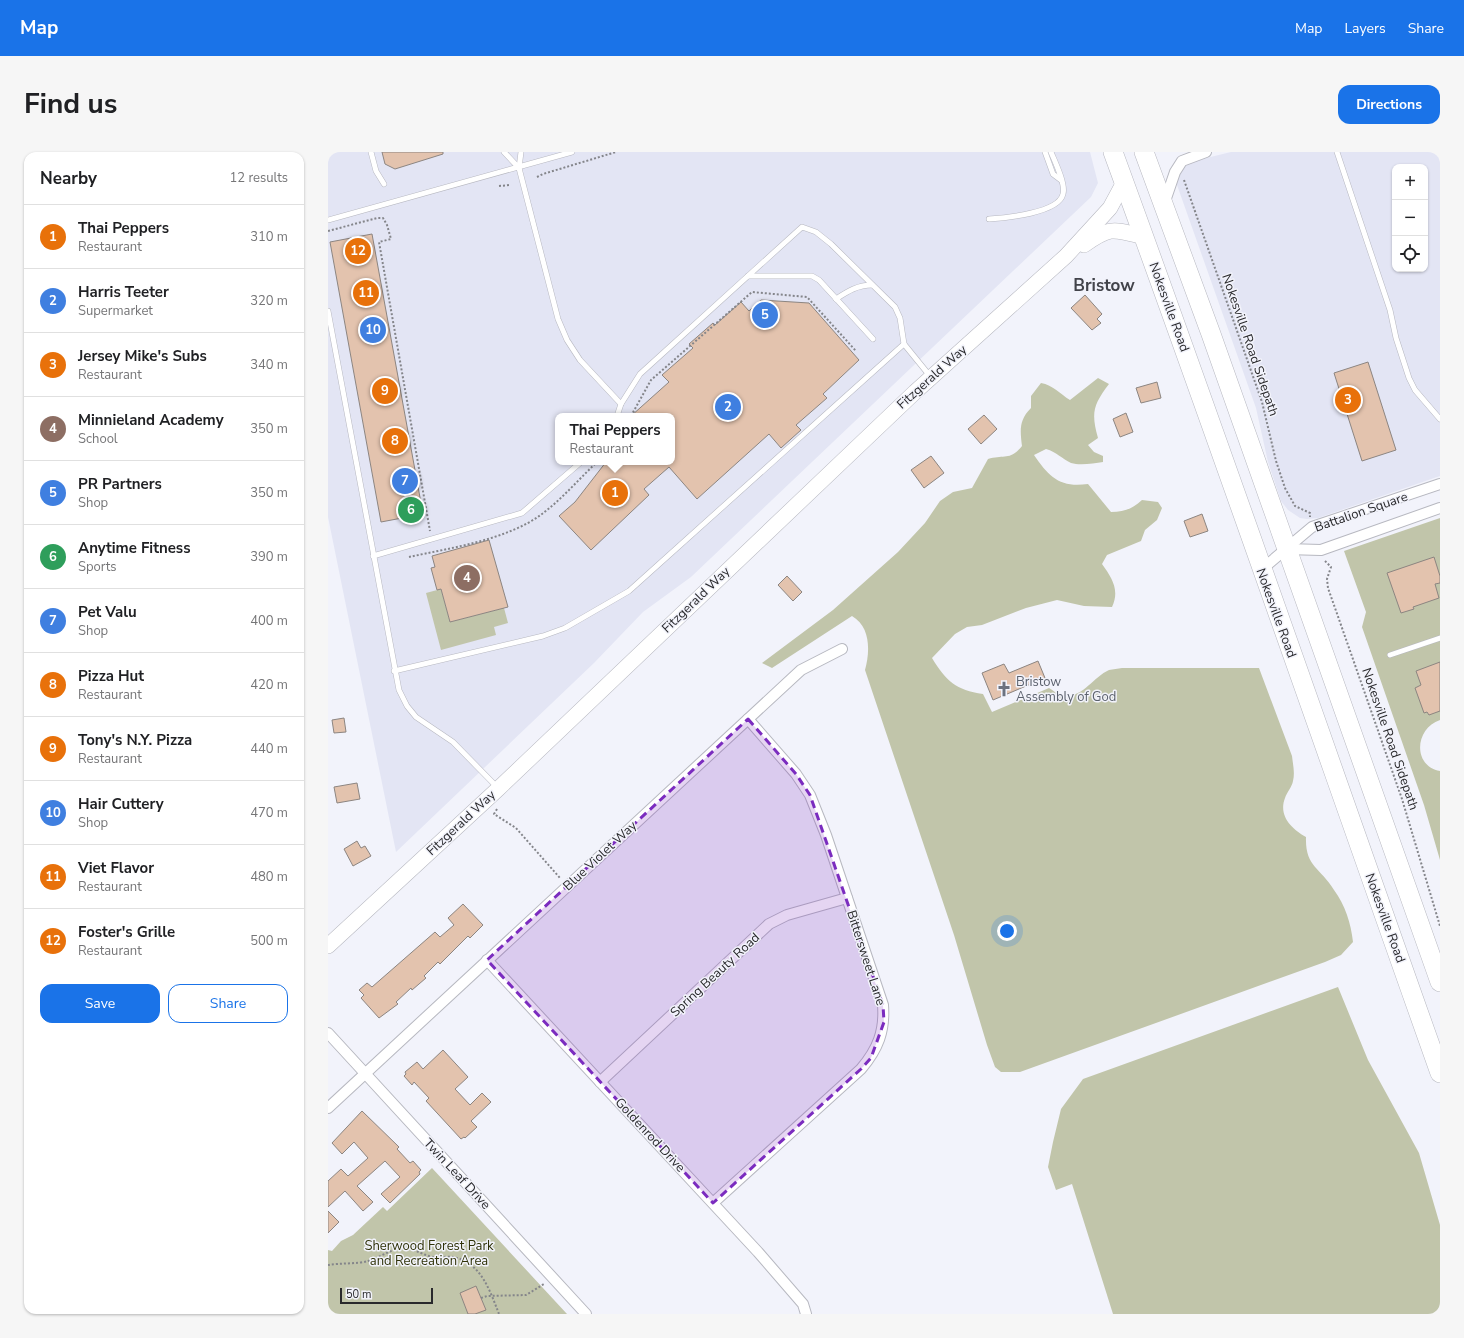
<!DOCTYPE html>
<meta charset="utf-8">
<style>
:root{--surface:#fff;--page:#f6f6f6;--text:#202124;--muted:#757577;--line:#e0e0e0;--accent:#1a73e8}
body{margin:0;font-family:"Nunito Sans",sans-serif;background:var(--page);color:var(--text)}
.controls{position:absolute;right:12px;top:12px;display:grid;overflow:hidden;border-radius:8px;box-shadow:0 1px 3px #0004}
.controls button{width:36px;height:36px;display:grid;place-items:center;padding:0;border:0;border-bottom:1px solid var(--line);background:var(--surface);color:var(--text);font:20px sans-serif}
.scale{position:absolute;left:12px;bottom:10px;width:93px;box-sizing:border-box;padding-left:4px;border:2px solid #29292c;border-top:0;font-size:11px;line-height:14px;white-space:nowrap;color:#29292c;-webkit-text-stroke:3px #f2f3fb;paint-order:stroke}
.you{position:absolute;left:679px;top:779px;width:14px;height:14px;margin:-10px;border:3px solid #fff;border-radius:50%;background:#1a73e8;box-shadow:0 0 0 6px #1a73e833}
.badge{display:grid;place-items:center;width:26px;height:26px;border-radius:50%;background:var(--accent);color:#fff;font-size:13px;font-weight:700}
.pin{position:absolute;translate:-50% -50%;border:2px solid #fff;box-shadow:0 1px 4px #0006}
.popup{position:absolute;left:227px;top:261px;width:120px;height:52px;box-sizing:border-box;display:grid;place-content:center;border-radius:8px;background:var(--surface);filter:drop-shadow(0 1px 3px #0005);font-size:13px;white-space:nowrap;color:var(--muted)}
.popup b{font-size:15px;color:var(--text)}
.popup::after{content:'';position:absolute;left:50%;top:100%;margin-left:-8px;border:8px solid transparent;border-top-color:var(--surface)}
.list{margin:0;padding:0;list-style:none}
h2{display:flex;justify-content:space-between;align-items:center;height:52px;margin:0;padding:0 16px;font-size:17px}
h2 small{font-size:13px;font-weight:400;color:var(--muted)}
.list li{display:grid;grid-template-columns:26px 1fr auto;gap:12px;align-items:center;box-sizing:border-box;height:64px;padding:0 16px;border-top:1px solid var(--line)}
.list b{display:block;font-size:15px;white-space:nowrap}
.list p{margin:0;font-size:13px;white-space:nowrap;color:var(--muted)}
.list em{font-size:13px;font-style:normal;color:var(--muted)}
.actions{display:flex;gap:8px;padding:12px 16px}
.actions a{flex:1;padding:9px 0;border:1px solid var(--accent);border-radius:12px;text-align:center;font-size:14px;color:var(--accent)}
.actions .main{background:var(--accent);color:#fff}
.icon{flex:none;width:22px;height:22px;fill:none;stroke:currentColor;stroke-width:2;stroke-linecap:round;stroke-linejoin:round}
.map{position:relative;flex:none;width:1112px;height:1162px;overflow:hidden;border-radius:12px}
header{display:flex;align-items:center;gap:24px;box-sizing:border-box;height:56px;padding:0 20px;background:var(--accent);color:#fff}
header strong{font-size:19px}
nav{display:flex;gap:22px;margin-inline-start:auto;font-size:14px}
.intro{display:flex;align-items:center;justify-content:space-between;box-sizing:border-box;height:96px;padding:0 24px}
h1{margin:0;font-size:28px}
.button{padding:10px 18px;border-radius:12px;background:var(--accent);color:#fff;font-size:14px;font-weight:700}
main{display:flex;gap:24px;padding:0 24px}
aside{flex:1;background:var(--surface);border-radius:12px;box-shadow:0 1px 3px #0004}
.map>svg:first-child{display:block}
</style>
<header>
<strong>Map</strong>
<nav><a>Map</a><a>Layers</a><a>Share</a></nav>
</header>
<div class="intro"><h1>Find us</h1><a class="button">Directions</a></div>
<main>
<aside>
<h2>Nearby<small>12 results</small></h2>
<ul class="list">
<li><span class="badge" style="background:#e8710a">1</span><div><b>Thai Peppers</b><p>Restaurant</p></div><em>310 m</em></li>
<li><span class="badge" style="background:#3f7fe0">2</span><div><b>Harris Teeter</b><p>Supermarket</p></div><em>320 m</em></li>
<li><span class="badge" style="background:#e8710a">3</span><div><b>Jersey Mike's Subs</b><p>Restaurant</p></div><em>340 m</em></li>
<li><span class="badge" style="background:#8d6e63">4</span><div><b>Minnieland Academy</b><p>School</p></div><em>350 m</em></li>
<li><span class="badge" style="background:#3f7fe0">5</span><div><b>PR Partners</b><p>Shop</p></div><em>350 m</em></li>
<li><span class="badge" style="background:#2e9e5b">6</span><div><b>Anytime Fitness</b><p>Sports</p></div><em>390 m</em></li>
<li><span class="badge" style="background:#3f7fe0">7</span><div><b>Pet Valu</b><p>Shop</p></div><em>400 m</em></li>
<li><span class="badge" style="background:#e8710a">8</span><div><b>Pizza Hut</b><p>Restaurant</p></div><em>420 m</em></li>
<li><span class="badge" style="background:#e8710a">9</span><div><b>Tony's N.Y. Pizza</b><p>Restaurant</p></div><em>440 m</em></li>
<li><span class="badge" style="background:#3f7fe0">10</span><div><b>Hair Cuttery</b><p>Shop</p></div><em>470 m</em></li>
<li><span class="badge" style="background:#e8710a">11</span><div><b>Viet Flavor</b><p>Restaurant</p></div><em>480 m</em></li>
<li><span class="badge" style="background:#e8710a">12</span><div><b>Foster's Grille</b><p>Restaurant</p></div><em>500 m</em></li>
</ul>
<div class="actions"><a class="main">Save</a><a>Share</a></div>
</aside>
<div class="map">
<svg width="1112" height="1162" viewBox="0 0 1112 1162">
<rect width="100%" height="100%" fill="#f2f3fb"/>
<g fill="#e3e5f4" fill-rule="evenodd">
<path d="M0 0H762L770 31 763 45 363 425 315 460 266 511 68 700 0 365ZM230 264H344V310H230Z"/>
<path d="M903 0H1112V324L990 366 979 367 972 366 960 358 953 349 940 310 928 256 849 33 848 27 855 13 862 10ZM1067 15H1097V117H1067Z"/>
</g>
<g fill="#c1c5aa">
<path d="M770 226 781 232C765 253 763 261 770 286L760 293 766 300 775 304V310C766 311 753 314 743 311 734 307 729 300 718 297L706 303C721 325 732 336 760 332L783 360C796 360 804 357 814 348L830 350 834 356 829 368 817 378 813 389 779 403 774 412C784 426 792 438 784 455L756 454 729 448 698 456 654 473 639 475 627 482 604 506C618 529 628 538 655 542L664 560 721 536C725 538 730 543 735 544 755 546 765 525 781 518 785 517 790 517 794 516H931L964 604C965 613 967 621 965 629 964 635 959 640 957 646 950 664 964 677 978 685 977 715 992 715 1006 738 1017 753 1023 771 1025 790L1013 803 997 810 692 920H673L667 915 659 893 626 783 537 518C542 500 543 475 524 464L444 516 434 511 505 458 570 400 597 371 612 349 625 340 644 336 660 307C676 302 682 309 694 294 692 278 691 268 703 256V244L713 231C725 233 732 242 742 248Z"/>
<path d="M1112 366V568C1087 576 1084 614 1112 619V708L1096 653 1034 475 1038 460 1016 399Z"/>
<polygon points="113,437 122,470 176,456 180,471 166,475 168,483 113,498 98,441"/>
<polygon points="1010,835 1040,908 1091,1001 1112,1073 1112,1162 785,1162 744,1032 728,1038 720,1015 725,990 733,957 755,927"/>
<polygon points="104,1016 239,1162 0,1162 0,1098 4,1099 13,1089 25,1083 55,1055 59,1059"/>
</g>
<g fill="#e3c3ae" stroke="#8c8581">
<polygon points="54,0 115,0 115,2 67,17 57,12"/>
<polygon points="44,82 95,362 53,370 2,90"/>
<polygon points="757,143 774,162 769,167 773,171 764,178 743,156"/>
<polygon points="433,148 481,151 531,208 495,242 499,246 468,273 473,278 453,296 441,282 369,347 341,315 316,337 321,343 263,398 231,364 247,350 278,310 344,310 344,264 303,264 341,230 334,223 365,196 361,192 385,171 387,173 413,150 421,159"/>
<polygon points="1040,210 1068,298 1034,309 1006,221"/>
<polygon points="829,230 833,246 813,251 808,236"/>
<polygon points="798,261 805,280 792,285 785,267"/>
<polygon points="656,263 669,277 653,292 640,277"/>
<polygon points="603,304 616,321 596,336 583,318"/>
<polygon points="874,362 880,379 862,385 856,369"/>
<polygon points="161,388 180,455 122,470 113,437 109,438 103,416 107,415 104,404"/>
<polygon points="1106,405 1112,424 1112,431 1107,432 1111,446 1085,455 1086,457 1073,461 1059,421"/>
<polygon points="459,424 474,440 465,449 450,433"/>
<polygon points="710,509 717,526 665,548 654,521 676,512 681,521"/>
<polygon points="1112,510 1112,559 1101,563 1099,560 1096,561 1087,536 1093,533 1088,519"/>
<polygon points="16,566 18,580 6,581 4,568"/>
<polygon points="29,631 32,647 9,651 6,635"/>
<polygon points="29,689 33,696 37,694 43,704 25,714 16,697"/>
<polygon points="135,752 155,773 142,786 140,784 112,812 110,810 96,824 98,826 84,838 83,836 68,850 70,852 51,866 33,846 36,843 31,838 39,831 44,835 107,780 112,785 126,773 120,766"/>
<polygon points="115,898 140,925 127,937 142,953 154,941 163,950 143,969 149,975 137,986 136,985 133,987 98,949 101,946 86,930 84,933 76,924 78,922 77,920 89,910 95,917"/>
<polygon points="34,959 71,995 69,997 82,1011 85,1009 93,1018 91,1020 92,1022 62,1051 53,1042 72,1025 57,1009 29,1034 45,1050 35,1059 17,1039 0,1055 0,1029 13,1017 20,1024 40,1006 26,990 14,1002 4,991"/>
<polygon points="0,1059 11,1070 0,1081"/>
<polygon points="148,1134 158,1158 147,1162 140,1162 132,1141"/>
</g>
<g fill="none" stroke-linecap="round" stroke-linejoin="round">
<defs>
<g id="lane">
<polyline points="43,0 48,19 56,32"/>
<polyline points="176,0 191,16"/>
<polyline points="193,0 191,16 230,167 239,188 252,208 293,252 289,264"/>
<polyline points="717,0 725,22 733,28"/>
<polyline points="1009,0 1062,158 1068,186 1081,226 1087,238 1112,267"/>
<path d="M661 67C677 66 731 61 735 42 738 32 727 10 723 0"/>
<polyline points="0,68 244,0"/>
<polyline points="420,124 484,124 491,128 545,187"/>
<path d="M508 147C520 139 530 133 544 133"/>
<polyline points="0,159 71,538 79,554 88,565 125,590 170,636"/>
<polyline points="293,252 312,222 474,75 488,80 503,92 567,155 572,166 576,192 602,224"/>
<polyline points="45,404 194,361 253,310"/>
<polyline points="1062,503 1112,486"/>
<polyline points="66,519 215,484 237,476 301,439 576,192"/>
</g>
<g id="street">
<polyline points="836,52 847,20 854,9 878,0"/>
<polyline points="958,397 993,398 1112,356"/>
<polyline points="933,418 984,375 1112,332"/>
<polyline points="159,808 430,1100 475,1152 478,1162"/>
<polyline points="0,881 258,1162"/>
<polyline points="272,930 441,772 459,763 519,746"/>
<polyline points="0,956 473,518 514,497"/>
<path d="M385 1051 533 917C550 897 557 879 555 853L498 683 482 643 468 622 420 567"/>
</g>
<g id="secondary">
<path d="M756 93C783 74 785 77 816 85"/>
<polyline points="0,794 170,637 587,240 738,104 782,56 796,30"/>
</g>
<g id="highway">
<path d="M785 0C897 306 1003 614 1112 921"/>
<polyline points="816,0 883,182 1112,830"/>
</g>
</defs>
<use href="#lane" stroke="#b7b8c0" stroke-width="6"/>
<use href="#street" stroke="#b7b8c0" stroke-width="12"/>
<use href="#secondary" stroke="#b7b8c0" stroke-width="16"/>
<use href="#highway" stroke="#b7b8c0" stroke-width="20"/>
<g stroke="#84858a" stroke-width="2" stroke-dasharray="2 2" stroke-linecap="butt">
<polyline points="209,25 215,22 288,0"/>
<polyline points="856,28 934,250 948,309 957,336 967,354 982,361 982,365"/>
<polyline points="171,34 182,33"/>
<polyline points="0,79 49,66 55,66 59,73 63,87 51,90 102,379"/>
<polyline points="303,264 323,228 424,140 479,145 528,199"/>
<path d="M81 405C122 396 179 388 214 362 234 347 251 327 269 310"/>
<polyline points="997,409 1003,415 999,427 1000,436 1074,647 1112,774"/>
<polyline points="169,657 166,662 188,676 232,726"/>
<path d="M0 1113C12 1111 30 1112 40 1109 52 1106 63 1096 77 1096 88 1097 96 1104 106 1105 113 1106 119 1104 125 1105 153 1110 162 1139 171 1162"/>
<polyline points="153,1146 159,1144 198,1143 216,1132"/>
</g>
<use href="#lane" stroke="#fff" stroke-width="5"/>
<use href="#street" stroke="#fff" stroke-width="10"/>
<use href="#secondary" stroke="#fff" stroke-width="15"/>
<use href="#highway" stroke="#fff" stroke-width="19"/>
</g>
<path fill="#7b2cbf" fill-opacity="0.2" stroke="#7b2cbf" stroke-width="3" stroke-dasharray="8 5" stroke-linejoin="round" d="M420 567 468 622 482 643 555 853 556 870 543 906 533 917 385 1051 159 808Z"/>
<defs>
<symbol id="church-bare" viewBox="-9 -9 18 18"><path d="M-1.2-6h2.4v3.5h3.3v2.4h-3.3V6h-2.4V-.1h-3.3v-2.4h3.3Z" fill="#6b7280" stroke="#f2f3fb" stroke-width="2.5" paint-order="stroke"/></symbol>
</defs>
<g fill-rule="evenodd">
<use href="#church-bare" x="665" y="526" width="22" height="22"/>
</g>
<g text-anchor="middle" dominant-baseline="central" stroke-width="3" stroke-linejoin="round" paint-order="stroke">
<g font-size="13" fill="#29292c" stroke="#f2f3fb">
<text transform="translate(841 155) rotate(70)">Nokesville Road</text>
<text transform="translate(922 193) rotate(71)">Nokesville Road Sidepath</text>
<text transform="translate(604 225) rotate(-42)">Fitzgerald Way</text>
<text transform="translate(1033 360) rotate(-19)">Battalion Square</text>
<text transform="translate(368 448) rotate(-44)">Fitzgerald Way</text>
<text transform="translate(948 461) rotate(70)">Nokesville Road</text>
<text transform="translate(1062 587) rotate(71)">Nokesville Road Sidepath</text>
<text transform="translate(133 671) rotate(-43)">Fitzgerald Way</text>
<text transform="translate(272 704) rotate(-43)">Blue Violet Way</text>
<text transform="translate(1057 766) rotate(70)">Nokesville Road</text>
<text transform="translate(538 806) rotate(72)">Bittersweet Lane</text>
<text transform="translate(387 823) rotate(-43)">Spring Beauty Road</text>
<text transform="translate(322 983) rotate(47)">Goldenrod Drive</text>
<text transform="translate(129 1022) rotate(47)">Twin Leaf Drive</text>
</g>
<g font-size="13" fill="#5b616d" stroke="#f2f3fb" text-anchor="start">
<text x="688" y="530">Bristow<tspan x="688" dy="15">Assembly of God</tspan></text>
</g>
<g font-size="13" fill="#2f3208" stroke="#f2f3fb">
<text x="101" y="1094">Sherwood Forest Park<tspan x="101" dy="15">and Recreation Area</tspan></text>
</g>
<g font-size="17" font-weight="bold" fill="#42434a" stroke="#f2f3fb">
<text x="776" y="133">Bristow</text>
</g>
</g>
</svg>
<div class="controls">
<button>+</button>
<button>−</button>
<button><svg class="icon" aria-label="locate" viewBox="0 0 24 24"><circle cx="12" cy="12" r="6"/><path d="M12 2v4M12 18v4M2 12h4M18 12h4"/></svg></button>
</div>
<div class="scale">50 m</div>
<div class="you"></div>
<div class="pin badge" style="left:287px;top:341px;background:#e8710a">1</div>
<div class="popup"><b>Thai Peppers</b>Restaurant</div>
<div class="pin badge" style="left:400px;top:255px;background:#3f7fe0">2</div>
<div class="pin badge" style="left:1020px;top:248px;background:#e8710a">3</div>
<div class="pin badge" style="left:139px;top:426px;background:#8d6e63">4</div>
<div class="pin badge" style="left:437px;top:163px;background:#3f7fe0">5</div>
<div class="pin badge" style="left:83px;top:358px;background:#2e9e5b">6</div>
<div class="pin badge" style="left:77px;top:329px;background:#3f7fe0">7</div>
<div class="pin badge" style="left:67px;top:289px;background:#e8710a">8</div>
<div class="pin badge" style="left:57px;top:239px;background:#e8710a">9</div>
<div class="pin badge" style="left:45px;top:178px;background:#3f7fe0">10</div>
<div class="pin badge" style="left:38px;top:141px;background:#e8710a">11</div>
<div class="pin badge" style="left:30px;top:99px;background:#e8710a">12</div>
</div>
</main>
